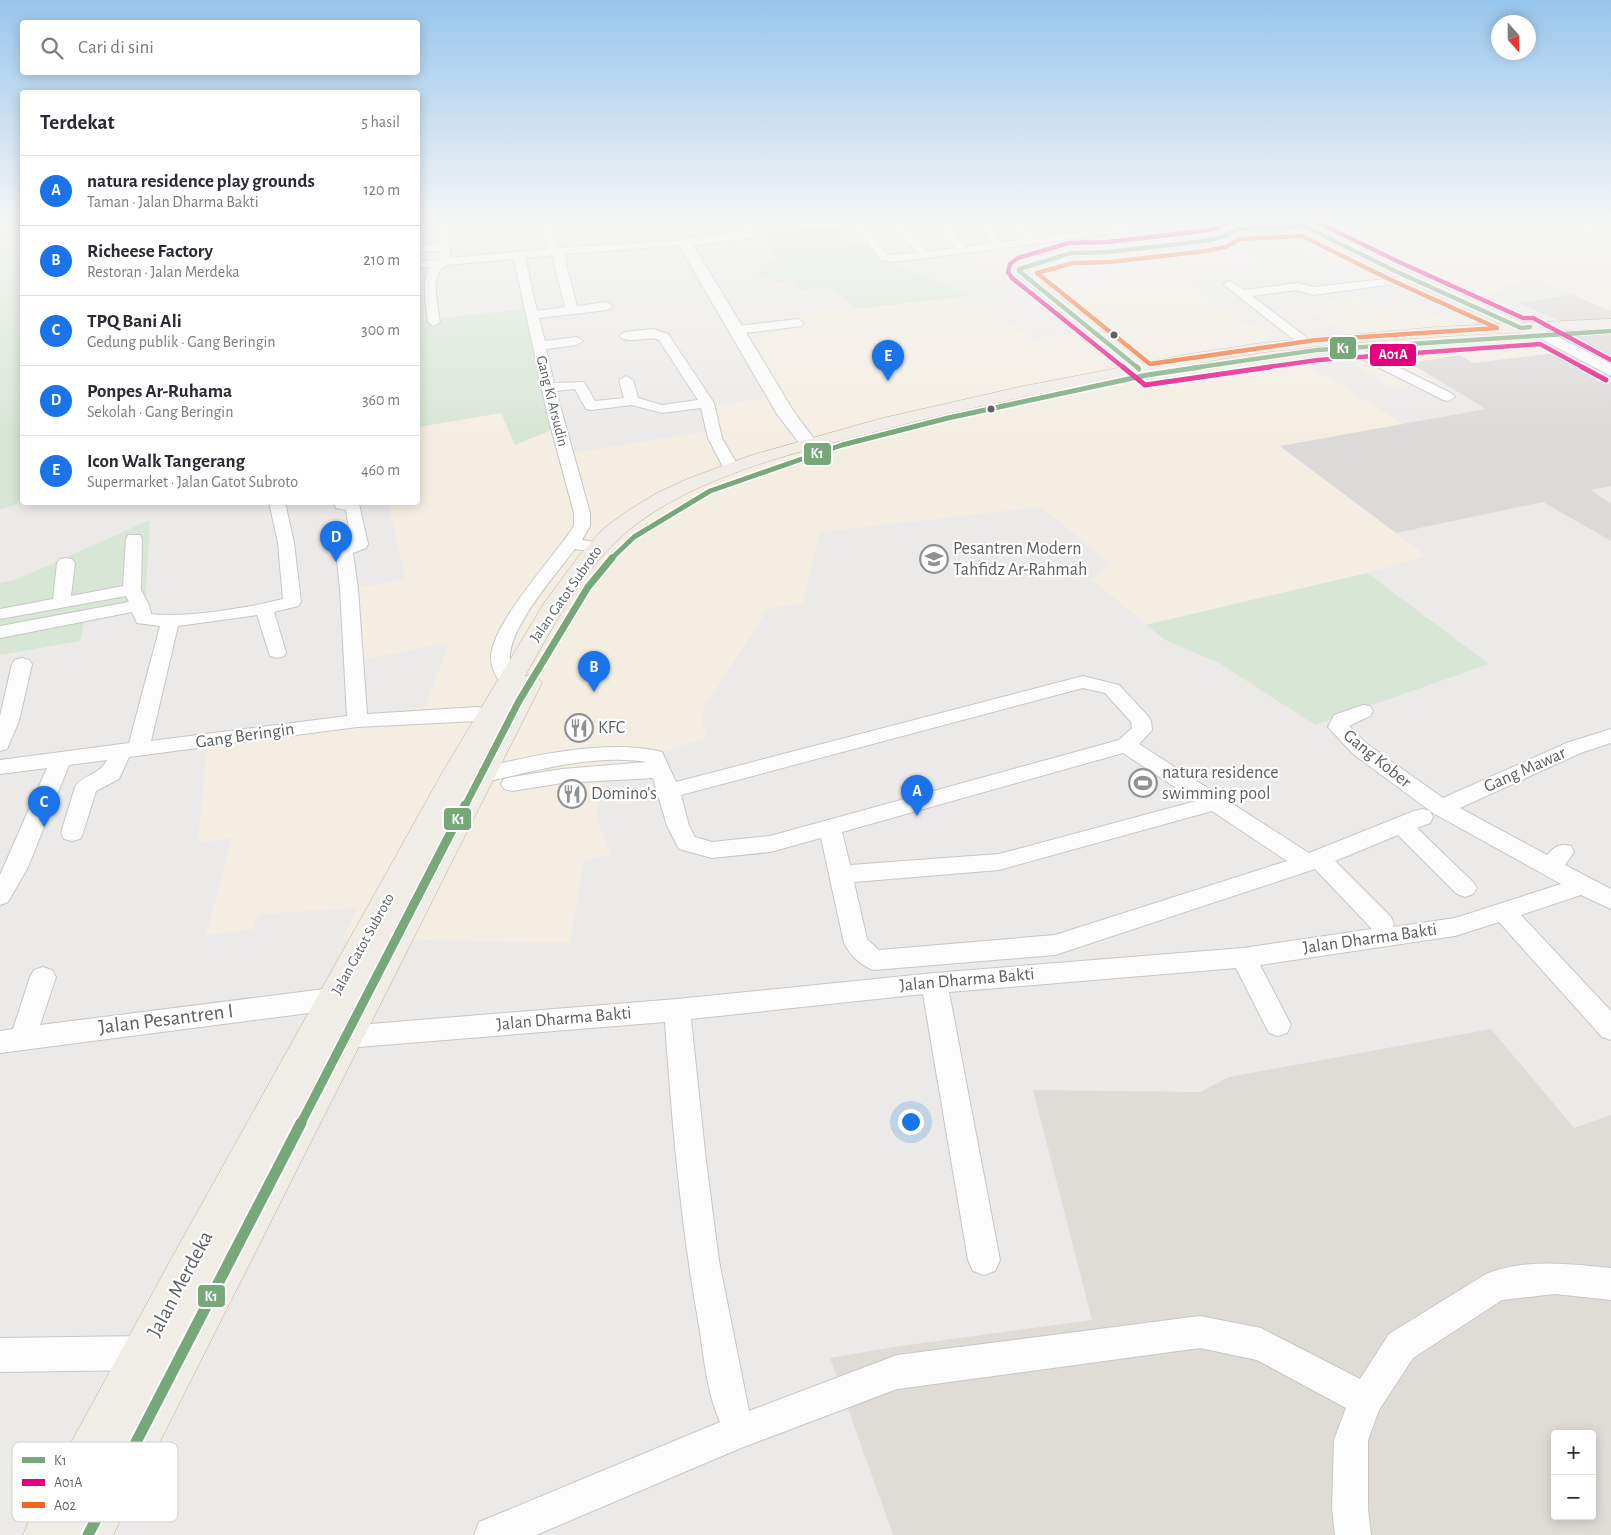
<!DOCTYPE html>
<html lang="id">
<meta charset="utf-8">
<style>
:root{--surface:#fff;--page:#f7f7f7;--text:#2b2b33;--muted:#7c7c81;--line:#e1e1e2;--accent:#1a73e8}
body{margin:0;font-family:"Alegreya Sans",sans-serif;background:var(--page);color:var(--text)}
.controls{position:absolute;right:15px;bottom:15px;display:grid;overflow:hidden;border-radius:5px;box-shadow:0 2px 12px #0003}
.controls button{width:45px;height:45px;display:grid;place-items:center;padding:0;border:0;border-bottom:1px solid var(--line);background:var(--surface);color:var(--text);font:25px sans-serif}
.compass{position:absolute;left:1491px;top:15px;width:45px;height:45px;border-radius:50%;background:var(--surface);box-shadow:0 2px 12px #0003;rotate:159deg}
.you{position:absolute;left:910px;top:1121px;width:18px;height:18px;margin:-12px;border:4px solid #fff;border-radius:50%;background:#1a73e8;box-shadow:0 0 0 8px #1a73e833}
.badge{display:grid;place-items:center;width:32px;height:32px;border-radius:50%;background:var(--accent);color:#fff;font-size:16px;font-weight:700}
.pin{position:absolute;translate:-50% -41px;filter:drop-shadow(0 1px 2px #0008)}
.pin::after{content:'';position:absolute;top:26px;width:18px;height:15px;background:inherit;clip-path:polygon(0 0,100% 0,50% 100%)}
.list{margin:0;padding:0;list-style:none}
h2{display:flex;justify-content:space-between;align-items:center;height:65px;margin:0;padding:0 20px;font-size:21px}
h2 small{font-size:16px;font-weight:400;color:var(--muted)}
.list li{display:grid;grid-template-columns:32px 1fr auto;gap:15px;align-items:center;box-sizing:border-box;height:70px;padding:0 20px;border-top:1px solid var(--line)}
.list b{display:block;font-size:19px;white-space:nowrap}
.list p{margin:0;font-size:16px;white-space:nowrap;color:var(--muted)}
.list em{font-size:16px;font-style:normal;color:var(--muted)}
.icon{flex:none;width:28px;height:28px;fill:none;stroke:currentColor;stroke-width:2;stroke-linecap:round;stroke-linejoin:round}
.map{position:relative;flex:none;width:1611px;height:1535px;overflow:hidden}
.search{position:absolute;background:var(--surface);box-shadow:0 2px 12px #0003;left:20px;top:20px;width:400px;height:55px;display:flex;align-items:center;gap:12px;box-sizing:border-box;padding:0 18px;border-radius:5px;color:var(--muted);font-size:19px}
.panel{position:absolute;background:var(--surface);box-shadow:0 2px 12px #0003;left:20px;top:90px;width:400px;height:415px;border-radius:5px}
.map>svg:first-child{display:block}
</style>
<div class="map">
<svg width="1611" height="1535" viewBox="0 0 1611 1535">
<rect width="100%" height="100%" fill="#eceae8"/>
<g fill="#f4eee2">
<polygon points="1243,220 1298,220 1363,250 1445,239 1465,246 1611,221 1611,311 1536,280 1501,286 1508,291 1450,301 1379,267 1345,270"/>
<polygon points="1206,222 1268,267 1178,274 1238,323 1250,323 1316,370 1403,424 1280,447 1426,556 1367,573 1146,624 1091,579 1112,565 1041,507 819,532 803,603 768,608 701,713 706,738 609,768 596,816 610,854 583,861 570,943 343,938 358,908 258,914 253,929 206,935 232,838 198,843 208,736 425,707 450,642 352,662 351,589 406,579 388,503 418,502 418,427 501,413 561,426 568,454 709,431 706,407 776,396 733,335 791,331 780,317 970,296 1033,339 1081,333 967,253"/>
<polygon points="1360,296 1378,307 1408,301 1461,328 1562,322 1582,331 1550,334 1579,350 1473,363 1460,355 1412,363 1439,380 1391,387 1312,338 1346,335 1299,304"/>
</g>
<polygon fill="#dcdad8" points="1572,295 1611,311 1611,486 1591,490 1611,504 1611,541 1543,502 1396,533 1280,446 1486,409 1410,363 1460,355 1473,363 1578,350 1549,334 1581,330 1518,303"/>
<path fill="#dfdcd8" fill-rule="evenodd" d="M1491 1029 1574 1128 1611 1115V1535H893L830 1358 900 1346 1092 1320 1033 1090 1200 1092 1229 1077ZM1555 1434H1592V1516H1555Z"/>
<g fill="#d8e6d5">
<polygon points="0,220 22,220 22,502 0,510"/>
<polygon points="832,222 848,244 869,244 905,269 970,296 855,309 833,287 801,290 794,280 775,282 758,275 759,264 777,261 766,237 773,236 770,226"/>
<polygon points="421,295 423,320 525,309 540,376 561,426 515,445 501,413 418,427 418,296"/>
<polygon points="150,520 145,606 85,618 80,641 0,655 0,583 15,580"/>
<polygon points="1367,573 1489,664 1315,725 1219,663 1165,640 1146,625"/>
</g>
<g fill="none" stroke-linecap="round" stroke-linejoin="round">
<defs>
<g id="minor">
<path d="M440 220H478L473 223 450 225 448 237 450 258 548 249 538 220H548L558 248 688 240 689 242 688 244 684 245 565 254 566 264 577 306 607 302 613 306 607 310 539 318 545 341 577 337 583 341 577 345 546 349 554 383 584 382 595 401 624 398 619 380 626 376 633 380 638 398 662 405 698 400 659 340C648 335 627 345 619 336L625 332 653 329 668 334 714 403 722 438 740 469 737 472H727L724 469 708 438 701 408 662 413 632 405 591 410 586 409 575 389 556 391 590 513V526L582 540 602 543 604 547 602 551 596 552 575 549C556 574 512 624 510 655 509 665 514 673 519 681L516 685 509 687 502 685C496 677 491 668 491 657 492 623 554 557 574 526V513L548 417 514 259 446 265C429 274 438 306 440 322L434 326 428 322C426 305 421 283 430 267L418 268V262L439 260V251L418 252V246L438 244 439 226 418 228V222ZM555 255 554 264 565 307 537 311 525 258Z"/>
<polygon points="652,220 718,220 713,223 663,227 655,225"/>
<path d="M798 220H808L812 223 853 220H927L922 223 905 224 927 252 955 248 932 220H942L966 247 992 243 972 220H982L1002 242 1027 239 1010 220H1020L1037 237 1176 220H1201L1196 223 895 262 880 260 857 227 811 229 801 226ZM894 225 917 253 887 255 867 226Z"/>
<polygon points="1374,220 1389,220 1388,222 1366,228 1361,225"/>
<path d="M1473 220H1542C1533 228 1482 228 1473 220Z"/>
<polygon points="1558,220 1572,220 1597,230 1592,233 1588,232"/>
<polygon points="1412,276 1418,279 1416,281 1313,295 1297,290 1252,296 1310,340 1312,343 1306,347 1302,346 1223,284 1229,281 1244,290 1298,283 1314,287"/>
<polygon points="798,319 804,323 802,326 737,334 731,330 737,326"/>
<polygon points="1351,344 1453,394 1455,397 1448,401 1443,400 1346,351 1345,348 1346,345"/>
<path d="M269 502H285L294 543 301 602 298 606 274 612 286 652 284 656 277 658 270 656 257 615 178 626 151 741 347 716 340 589 336 550 338 546 351 542 346 510 336 508 333 502 359 504 368 544 366 548 353 553 358 589 367 714 477 707 497 710 500 715 497 720 357 727 129 757 119 779 96 791 83 833 80 839 72 841 64 839 61 833 75 787C83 774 99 776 107 760L69 765 28 867 8 902 0 905V875L47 768 0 774V760L129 743 160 626 137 623 132 612 0 638V626L129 602 126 596 0 619V609L53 599 57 563 60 559 66 558 72 559 75 563 71 596 123 586 126 539 128 535H140L142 539 141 590 149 605 151 614C187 618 247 608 283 599L278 543Z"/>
<polygon points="22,658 29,660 32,664 19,721 7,749 0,751 0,716 12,664 15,660"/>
<path d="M1083 676 1119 685 1148 716 1151 721 1152 730 1139 744 1309 853 1414 811 1422 809 1430 811 1433 817 1430 823 1417 828 1473 882 1477 888 1473 894 1465 897 1457 894 1398 835 1335 861 1391 917 1394 924 1393 927 1455 918 1561 884 1433 813 1353 754 1328 727 1334 715 1363 705 1370 706 1373 711 1370 716 1349 726 1367 744 1443 798 1569 742 1611 729V743L1583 752 1460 808 1547 855C1555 846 1559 843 1571 846L1574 852 1565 865 1611 889V909L1581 895 1521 915 1611 1011V1040L1602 1037 1499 922 1455 936 1260 965 1291 1025 1287 1033 1278 1036 1269 1033 1236 968 949 992 1000 1260 995 1271 984 1275 973 1271 968 1260 923 994 691 1019 706 1161 719 1261 749 1411 897 1355 1200 1316 1261 1328 1360 1379 1389 1334 1486 1274C1525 1258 1570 1264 1611 1268V1300L1555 1294 1502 1300 1413 1358 1379 1410 1368 1440V1509L1371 1535H1335L1332 1509 1334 1440 1346 1408 1257 1360 1200 1348 897 1389 741 1448 536 1535H474L479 1522 720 1422C707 1393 704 1358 699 1326 681 1226 672 1124 665 1022L346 1048 337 1045 333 1037 337 1029 346 1026 677 999 934 973 1243 948 1372 929 1315 869 1055 955 874 970C861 966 850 955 844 943L821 838 770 852 712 858 679 849 667 826 653 778 562 783 512 791 504 789 501 784 504 779 512 777 562 769 647 762C592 753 533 772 480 783L472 781 469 776 472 771C525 756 610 738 662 752L676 782ZM1083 688 1105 693 1131 722 1132 728 1119 740 770 836 712 842 695 837 689 826 681 795ZM1123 753 1196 801 999 854 850 865 842 832ZM1212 811 1287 861 1055 935 879 950 867 939 854 882 999 870Z"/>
<polygon points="43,967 52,970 56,977 40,1025 332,988 341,992 345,999 341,1006 332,1010 0,1053 0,1031 13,1029 30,977 34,970"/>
<polygon points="143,1336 155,1341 160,1353 155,1365 143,1370 0,1372 0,1338"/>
</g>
<g id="tertiary">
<polygon points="740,220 752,220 757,230 753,238 693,245 794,412 818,444 815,448 809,449 803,448 777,414 677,242 684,238 743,232 745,230"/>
<polygon points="1529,322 1611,364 1611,376 1524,330 1521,327 1524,324"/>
</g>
<path id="primary" d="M1290 220H1304L1400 268 1514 318 1540 332 1542 335 1540 338H1528L1502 324 1390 274 1302 230 1207 237 1135 246 1064 258 1027 271 1153 371 1156 375 1153 379 1147 380 1141 379 1012 271 1014 266C1045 251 1079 247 1113 241 1172 232 1232 226 1291 223Z"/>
<path id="trunk" d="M1611 319V329C1493 333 1375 338 1258 353 1211 360 1164 370 1117 379 1034 395 952 411 871 433 794 453 709 473 642 520 587 559 558 619 525 676L529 675 538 677 542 683 113 1535H23L30 1518 169 1263 442 773 544 603 581 553 604 528 629 510 657 493 687 479 752 455 879 419 1019 387 1190 354 1261 343 1436 327Z"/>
</defs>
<use href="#minor" stroke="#c7c7c7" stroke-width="2"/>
<use href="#tertiary" stroke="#c7c7c7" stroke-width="2"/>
<use href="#primary" stroke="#d2c8b8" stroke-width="1"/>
<use href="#trunk" stroke="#c0b099" stroke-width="1"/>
<use href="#minor" fill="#fcfcfc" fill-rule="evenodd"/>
<use href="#tertiary" fill="#fcfcfc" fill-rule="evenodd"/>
<use href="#primary" fill="#f2efe9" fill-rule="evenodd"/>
<use href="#trunk" fill="#f0ece6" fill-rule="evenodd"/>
<defs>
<g id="bus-1-far4">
<polyline points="1138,368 1019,271 1019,269 1071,253 1109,252 1204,241 1222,237 1237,229 1304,226 1395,271 1521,328 1530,327"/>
<polyline points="1193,368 1317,350 1611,331"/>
</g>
<g id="bus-1-far3">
<polyline points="1137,367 1139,369"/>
<polyline points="611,559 634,537 710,491 842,445 948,418 1147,375 1201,367"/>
</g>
<polyline id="bus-1-far2" points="465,806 519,701 588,587 612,558"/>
<polyline id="bus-1-far1" points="300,1125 465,805"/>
<polyline id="bus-1" points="88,1535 301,1123"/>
<g id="bus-2-far1">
<polyline points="1313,220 1399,262 1523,318 1533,318 1611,360"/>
<polyline points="1124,368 1012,278 1008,272 1010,264 1018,258 1069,243 1108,242 1202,231 1218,228 1234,220"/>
<polyline points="1261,368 1318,360 1540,344 1584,368"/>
</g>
<g id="bus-2">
<polyline points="1123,367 1145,385 1270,367"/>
<polyline points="1582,367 1606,380"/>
</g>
<polygon id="bus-3" points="1302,236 1391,280 1497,328 1316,340 1150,364 1037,273 1073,263 1110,262 1206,251 1225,247 1240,239"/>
</defs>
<use href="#bus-1-far4" stroke="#fff" stroke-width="6"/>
<use href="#bus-1-far3" stroke="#fff" stroke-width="8"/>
<use href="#bus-1-far2" stroke="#fff" stroke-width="10"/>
<use href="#bus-1-far1" stroke="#fff" stroke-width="12"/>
<use href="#bus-1" stroke="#fff" stroke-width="15"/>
<use href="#bus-2-far1" stroke="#fff" stroke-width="6"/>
<use href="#bus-2" stroke="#fff" stroke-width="8"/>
<use href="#bus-3" stroke="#fff" stroke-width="6"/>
<use href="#bus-1-far4" stroke="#76a87a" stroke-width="4.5"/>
<use href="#bus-1-far3" stroke="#76a87a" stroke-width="5"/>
<use href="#bus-1-far2" stroke="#76a87a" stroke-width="7"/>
<use href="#bus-1-far1" stroke="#76a87a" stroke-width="9"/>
<use href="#bus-1" stroke="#76a87a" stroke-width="11"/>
<use href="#bus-2-far1" stroke="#e5007d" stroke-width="4.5"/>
<use href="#bus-2" stroke="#e5007d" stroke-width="5"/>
<use href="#bus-3" stroke="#f26522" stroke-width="4.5"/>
</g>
<linearGradient id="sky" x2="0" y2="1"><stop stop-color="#98c6ec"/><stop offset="0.51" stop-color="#f6f6f5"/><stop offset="1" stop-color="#f6f6f5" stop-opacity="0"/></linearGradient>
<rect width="1611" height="434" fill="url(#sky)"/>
<defs>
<symbol id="university-ring" viewBox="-11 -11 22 22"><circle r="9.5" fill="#fff" stroke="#8f9192" stroke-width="1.5"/><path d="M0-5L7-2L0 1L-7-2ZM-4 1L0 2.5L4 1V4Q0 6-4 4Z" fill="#8f9192"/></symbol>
<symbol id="restaurant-ring" viewBox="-11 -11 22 22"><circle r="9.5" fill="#fff" stroke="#8f9192" stroke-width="1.5"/><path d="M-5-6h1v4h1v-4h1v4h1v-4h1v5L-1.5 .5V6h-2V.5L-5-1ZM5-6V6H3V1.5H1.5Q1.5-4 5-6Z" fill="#8f9192"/></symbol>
<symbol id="stadium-ring" viewBox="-11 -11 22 22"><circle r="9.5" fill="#fff" stroke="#8f9192" stroke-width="1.5"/><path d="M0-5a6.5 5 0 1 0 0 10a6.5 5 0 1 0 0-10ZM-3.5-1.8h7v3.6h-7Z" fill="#8f9192"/></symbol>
</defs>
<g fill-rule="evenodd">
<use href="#university-ring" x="918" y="543" width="32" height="32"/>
<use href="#restaurant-ring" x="563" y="712" width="32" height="32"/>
<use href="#stadium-ring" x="1127" y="767" width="32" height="32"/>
<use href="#restaurant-ring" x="556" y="778" width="32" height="32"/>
</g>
<g fill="#5d6164" stroke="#fff" stroke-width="2">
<circle cx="1114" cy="335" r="4.5"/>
<circle cx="991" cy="409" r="4.5"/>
</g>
<g text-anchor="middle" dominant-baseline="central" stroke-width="4.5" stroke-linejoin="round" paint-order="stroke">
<g font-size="15" fill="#5d6164" stroke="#fff">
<text transform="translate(552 401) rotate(76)">Gang Ki Arsudin</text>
<text transform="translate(566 594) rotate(-55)">Jalan Gatot Subroto</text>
<text transform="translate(363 944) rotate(-61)">Jalan Gatot Subroto</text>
</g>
<g font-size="18" fill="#5d6164" stroke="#fff" text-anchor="start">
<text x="953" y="549">Pesantren Modern<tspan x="953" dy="21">Tahfidz Ar-Rahmah</tspan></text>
<text x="598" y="728">KFC</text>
<text x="1162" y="773">natura residence<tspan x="1162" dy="21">swimming pool</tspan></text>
<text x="591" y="794">Domino's</text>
</g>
<g font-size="18" fill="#5d6164" stroke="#fff">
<text transform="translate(245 736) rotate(-8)">Gang Beringin</text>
<text transform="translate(1377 759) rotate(39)">Gang Kober</text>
<text transform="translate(1525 770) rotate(-24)">Gang Mawar</text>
<text transform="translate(1370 939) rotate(-8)">Jalan Dharma Bakti</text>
<text transform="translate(967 980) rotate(-5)">Jalan Dharma Bakti</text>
<text transform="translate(564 1019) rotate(-5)">Jalan Dharma Bakti</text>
</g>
<g font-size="21" fill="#5d6164" stroke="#fff">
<text transform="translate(166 1019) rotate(-7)">Jalan Pesantren I</text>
<text transform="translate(180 1284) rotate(-62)">Jalan Merdeka</text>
</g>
</g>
<rect x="12" y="1442" width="166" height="80" rx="8" fill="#fff" stroke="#ced0d0" stroke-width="1"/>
<rect x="22" y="1457" width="23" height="6" fill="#76a87a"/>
<rect x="22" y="1479" width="23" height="7" fill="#e5007d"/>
<rect x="22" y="1502" width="23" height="6" fill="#f26522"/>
<g font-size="14" fill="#5d6164">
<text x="54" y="1465">K1</text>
<text x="54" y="1487">A01A</text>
<text x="54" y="1510">A02</text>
</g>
<g stroke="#fff" stroke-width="2">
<rect x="1329" y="336" width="28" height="24" rx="5" fill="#76a87a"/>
<rect x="1369" y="343" width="48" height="24" rx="5" fill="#e5007d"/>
<rect x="803" y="442" width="29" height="24" rx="5" fill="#76a87a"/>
<rect x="443" y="807" width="29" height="24" rx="5" fill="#76a87a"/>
<rect x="197" y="1284" width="29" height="24" rx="5" fill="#76a87a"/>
</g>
<g font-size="14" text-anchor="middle" font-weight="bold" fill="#fff">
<text x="1343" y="353">K1</text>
<text x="1393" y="359">A01A</text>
<text x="817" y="458">K1</text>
<text x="458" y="824">K1</text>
<text x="211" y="1301">K1</text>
</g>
</svg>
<div class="controls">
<button>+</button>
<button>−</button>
</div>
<svg class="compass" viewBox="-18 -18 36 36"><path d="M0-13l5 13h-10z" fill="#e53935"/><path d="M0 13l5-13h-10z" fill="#7c7c81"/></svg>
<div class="you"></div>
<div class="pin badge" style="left:917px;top:816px">A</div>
<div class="pin badge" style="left:594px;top:692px">B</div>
<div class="pin badge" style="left:44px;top:827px">C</div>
<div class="pin badge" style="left:336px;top:562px">D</div>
<div class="pin badge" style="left:888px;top:381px">E</div>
<div class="search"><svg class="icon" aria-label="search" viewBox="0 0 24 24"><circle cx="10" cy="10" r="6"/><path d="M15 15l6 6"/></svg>Cari di sini</div>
<section class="panel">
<h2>Terdekat<small>5 hasil</small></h2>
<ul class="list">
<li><span class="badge">A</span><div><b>natura residence play grounds</b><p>Taman · Jalan Dharma Bakti</p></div><em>120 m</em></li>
<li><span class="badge">B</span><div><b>Richeese Factory</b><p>Restoran · Jalan Merdeka</p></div><em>210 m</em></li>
<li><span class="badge">C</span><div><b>TPQ Bani Ali</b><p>Gedung publik · Gang Beringin</p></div><em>300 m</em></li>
<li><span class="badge">D</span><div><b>Ponpes Ar-Ruhama</b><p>Sekolah · Gang Beringin</p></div><em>360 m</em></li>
<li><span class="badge">E</span><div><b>Icon Walk Tangerang</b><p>Supermarket · Jalan Gatot Subroto</p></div><em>460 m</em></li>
</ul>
</section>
</div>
